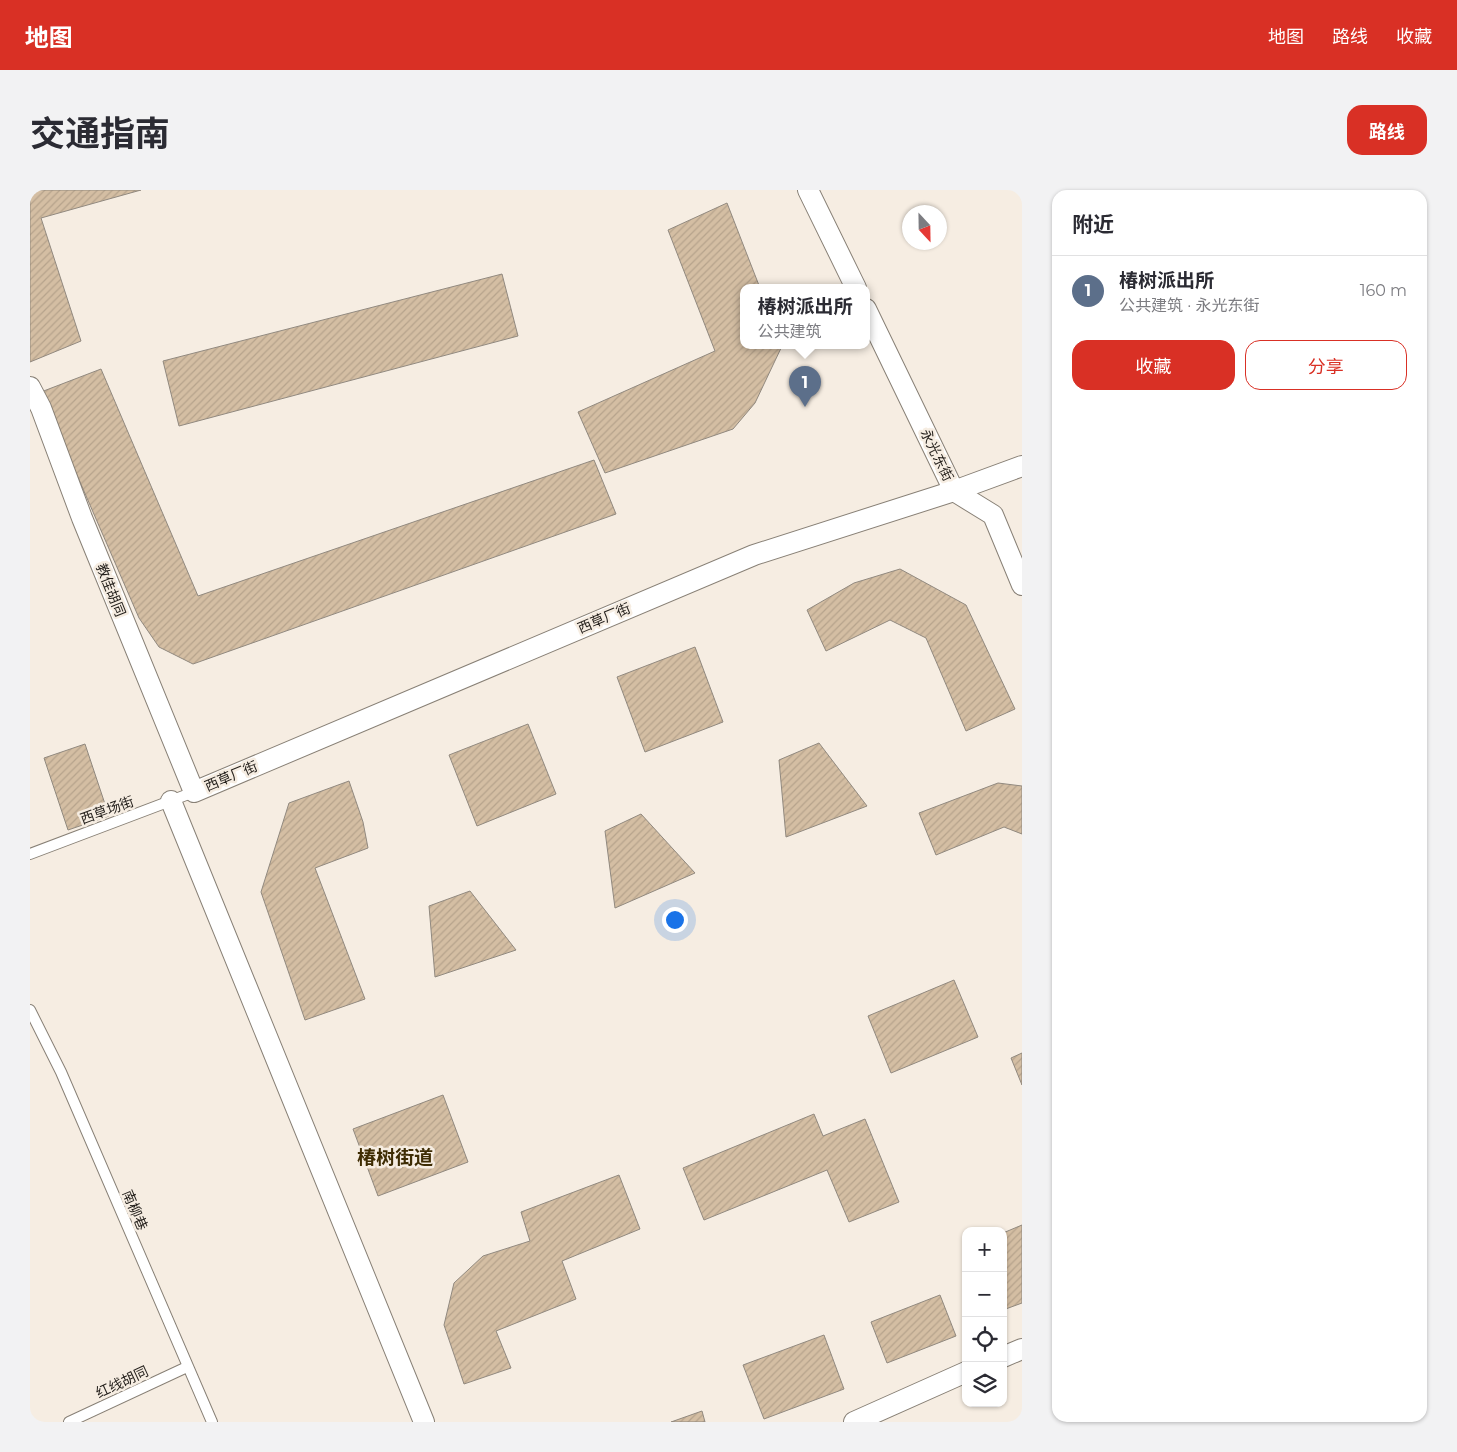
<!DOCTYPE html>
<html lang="zh">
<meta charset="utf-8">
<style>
:root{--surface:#fff;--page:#f2f2f3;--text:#2b2b33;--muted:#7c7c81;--line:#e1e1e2;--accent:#d93025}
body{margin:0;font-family:Montserrat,"Noto Sans SC",sans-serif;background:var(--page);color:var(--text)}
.controls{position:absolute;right:15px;bottom:15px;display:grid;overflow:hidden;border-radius:10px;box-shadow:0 1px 4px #0004}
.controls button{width:45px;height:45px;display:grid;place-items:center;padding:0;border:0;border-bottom:1px solid var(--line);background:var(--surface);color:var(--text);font:25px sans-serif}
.compass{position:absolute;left:872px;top:15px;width:45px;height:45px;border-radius:50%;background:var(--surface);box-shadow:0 1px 4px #0004;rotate:158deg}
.you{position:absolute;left:644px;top:729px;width:18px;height:18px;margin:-12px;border:4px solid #fff;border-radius:50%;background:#1a73e8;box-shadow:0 0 0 8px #1a73e833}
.badge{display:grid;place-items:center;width:32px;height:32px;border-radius:50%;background:var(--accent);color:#fff;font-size:16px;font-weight:700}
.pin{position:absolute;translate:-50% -41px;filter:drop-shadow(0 1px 2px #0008)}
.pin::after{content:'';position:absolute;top:26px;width:18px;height:15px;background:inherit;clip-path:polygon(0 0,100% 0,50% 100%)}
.popup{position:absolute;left:710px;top:94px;width:130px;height:65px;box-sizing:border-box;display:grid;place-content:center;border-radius:10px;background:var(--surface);filter:drop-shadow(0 1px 4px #0005);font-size:16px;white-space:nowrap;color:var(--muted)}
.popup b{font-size:19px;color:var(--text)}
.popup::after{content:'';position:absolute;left:50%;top:100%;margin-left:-10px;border:10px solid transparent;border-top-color:var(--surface)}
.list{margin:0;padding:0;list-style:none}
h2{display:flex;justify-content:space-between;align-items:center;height:65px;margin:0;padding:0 20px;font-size:21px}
h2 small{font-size:16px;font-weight:400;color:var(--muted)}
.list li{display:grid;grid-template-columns:32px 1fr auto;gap:15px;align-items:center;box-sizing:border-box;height:70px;padding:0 20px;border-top:1px solid var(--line)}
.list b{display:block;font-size:19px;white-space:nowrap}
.list p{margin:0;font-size:16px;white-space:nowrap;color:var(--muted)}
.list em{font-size:16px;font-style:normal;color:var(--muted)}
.actions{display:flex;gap:10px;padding:15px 20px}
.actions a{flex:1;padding:11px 0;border:1px solid var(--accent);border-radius:15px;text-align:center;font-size:18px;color:var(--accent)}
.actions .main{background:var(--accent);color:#fff}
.icon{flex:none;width:28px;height:28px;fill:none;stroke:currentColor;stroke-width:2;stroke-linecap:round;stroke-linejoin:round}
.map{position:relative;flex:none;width:992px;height:1232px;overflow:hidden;border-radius:15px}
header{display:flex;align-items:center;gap:30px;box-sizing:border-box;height:70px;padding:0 25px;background:var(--accent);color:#fff}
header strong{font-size:24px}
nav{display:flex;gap:28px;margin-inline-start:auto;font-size:18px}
.intro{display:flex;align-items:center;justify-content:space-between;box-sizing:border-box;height:120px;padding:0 30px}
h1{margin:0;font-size:35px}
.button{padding:12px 22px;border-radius:15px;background:var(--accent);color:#fff;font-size:18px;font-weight:700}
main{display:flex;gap:30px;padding:0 30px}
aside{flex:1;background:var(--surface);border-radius:15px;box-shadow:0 1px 4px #0004}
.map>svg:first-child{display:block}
</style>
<header>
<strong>地图</strong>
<nav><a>地图</a><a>路线</a><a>收藏</a></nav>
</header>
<div class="intro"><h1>交通指南</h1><a class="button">路线</a></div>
<main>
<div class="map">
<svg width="992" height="1232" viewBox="0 0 992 1232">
<defs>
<pattern id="building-hatch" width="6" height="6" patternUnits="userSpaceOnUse" patternTransform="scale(1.25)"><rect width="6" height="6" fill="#d4bea3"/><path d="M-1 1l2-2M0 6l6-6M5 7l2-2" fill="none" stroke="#b6a38c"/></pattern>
</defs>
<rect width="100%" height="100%" fill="#f6ede2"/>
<g fill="url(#building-hatch)" stroke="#91897f">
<polygon points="0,0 111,0 11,28 51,151 0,172"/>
<polygon points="697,13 730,98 714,98 714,156 752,156 725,213 703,239 575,283 548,222 685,161 638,40"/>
<polygon points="472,84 488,146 149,236 133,171"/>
<polygon points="71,179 168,406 564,270 586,324 163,474 129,457 109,428 11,202"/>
<polygon points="870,379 936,415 985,519 936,541 896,448 860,430 796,461 777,420 824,393"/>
<polygon points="665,457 693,532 615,562 587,487"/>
<polygon points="498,534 526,604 447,636 419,565"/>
<polygon points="789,553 837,616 756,647 749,570"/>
<polygon points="55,554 79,626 38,640 14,568"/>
<polygon points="319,591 333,632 338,658 285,678 335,809 275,830 231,702 259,613"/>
<polygon points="968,593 992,596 992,644 974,637 906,665 889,623"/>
<polygon points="611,624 665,683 585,718 575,641"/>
<polygon points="440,701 486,760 405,787 399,716"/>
<polygon points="924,790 948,847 861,883 838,826"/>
<polygon points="992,863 992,895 981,868"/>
<polygon points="413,905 438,972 348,1006 323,939"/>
<polygon points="784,924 793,946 835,929 869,1012 819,1032 797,980 674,1030 653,978"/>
<polygon points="589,985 610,1039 532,1071 546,1109 466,1141 481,1178 434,1194 414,1135 424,1093 453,1066 500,1051 491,1022"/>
<polygon points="992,1035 992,1113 973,1120 973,1043"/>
<polygon points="910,1105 926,1146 857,1173 841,1132"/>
<polygon points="794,1145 814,1199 734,1229 713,1175"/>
<polygon points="672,1221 675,1232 641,1232"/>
</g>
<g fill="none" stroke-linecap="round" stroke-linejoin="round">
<defs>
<g id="service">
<polyline points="0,664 164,602"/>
<polyline points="0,820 31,882 182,1232"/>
<polyline points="39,1232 157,1177"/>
</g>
<g id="minor">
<polyline points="778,0 826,98"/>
<polyline points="836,119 924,301 963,325 992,395"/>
<polyline points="0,197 11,218 52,328 164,602 724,365 924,301 992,276"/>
<polyline points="141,611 394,1232"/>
<polyline points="973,1167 992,1159"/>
<polyline points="824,1232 936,1182"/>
</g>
</defs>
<use href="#service" stroke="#888076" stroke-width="12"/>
<use href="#minor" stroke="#888076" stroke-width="22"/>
<use href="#service" stroke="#fff" stroke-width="10"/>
<use href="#minor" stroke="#fff" stroke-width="20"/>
</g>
<g text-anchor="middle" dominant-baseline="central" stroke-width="5" stroke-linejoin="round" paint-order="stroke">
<g font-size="14" fill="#221e1a" stroke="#f6ede2">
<text transform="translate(907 265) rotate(64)">永光东街</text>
<text transform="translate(81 400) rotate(68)">教佳胡同</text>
<text transform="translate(574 428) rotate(-23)">西草厂街</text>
<text transform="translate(201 586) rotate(-23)">西草厂街</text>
<text transform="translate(77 620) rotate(-20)">西草场街</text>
<text transform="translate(105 1020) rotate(67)">南柳巷</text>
<text transform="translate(92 1192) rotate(-25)">红线胡同</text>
</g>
<g font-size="19" font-weight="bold" fill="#3e2c03" stroke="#f6ede2">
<text x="365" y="967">椿树街道</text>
</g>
</g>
</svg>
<div class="controls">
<button>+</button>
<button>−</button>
<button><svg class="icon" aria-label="locate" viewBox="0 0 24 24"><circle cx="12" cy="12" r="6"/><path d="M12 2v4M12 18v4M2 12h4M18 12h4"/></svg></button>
<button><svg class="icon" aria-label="layers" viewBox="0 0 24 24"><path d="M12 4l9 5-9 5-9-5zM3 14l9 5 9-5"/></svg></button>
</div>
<svg class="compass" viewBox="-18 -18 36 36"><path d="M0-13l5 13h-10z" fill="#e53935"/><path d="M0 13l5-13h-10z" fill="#7c7c81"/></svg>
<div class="you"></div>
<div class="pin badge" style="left:775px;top:217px;background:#5c6f8a">1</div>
<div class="popup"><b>椿树派出所</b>公共建筑</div>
</div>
<aside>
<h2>附近<small></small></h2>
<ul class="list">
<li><span class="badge" style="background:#5c6f8a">1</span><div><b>椿树派出所</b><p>公共建筑 · 永光东街</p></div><em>160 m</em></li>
</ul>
<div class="actions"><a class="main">收藏</a><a>分享</a></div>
</aside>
</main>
